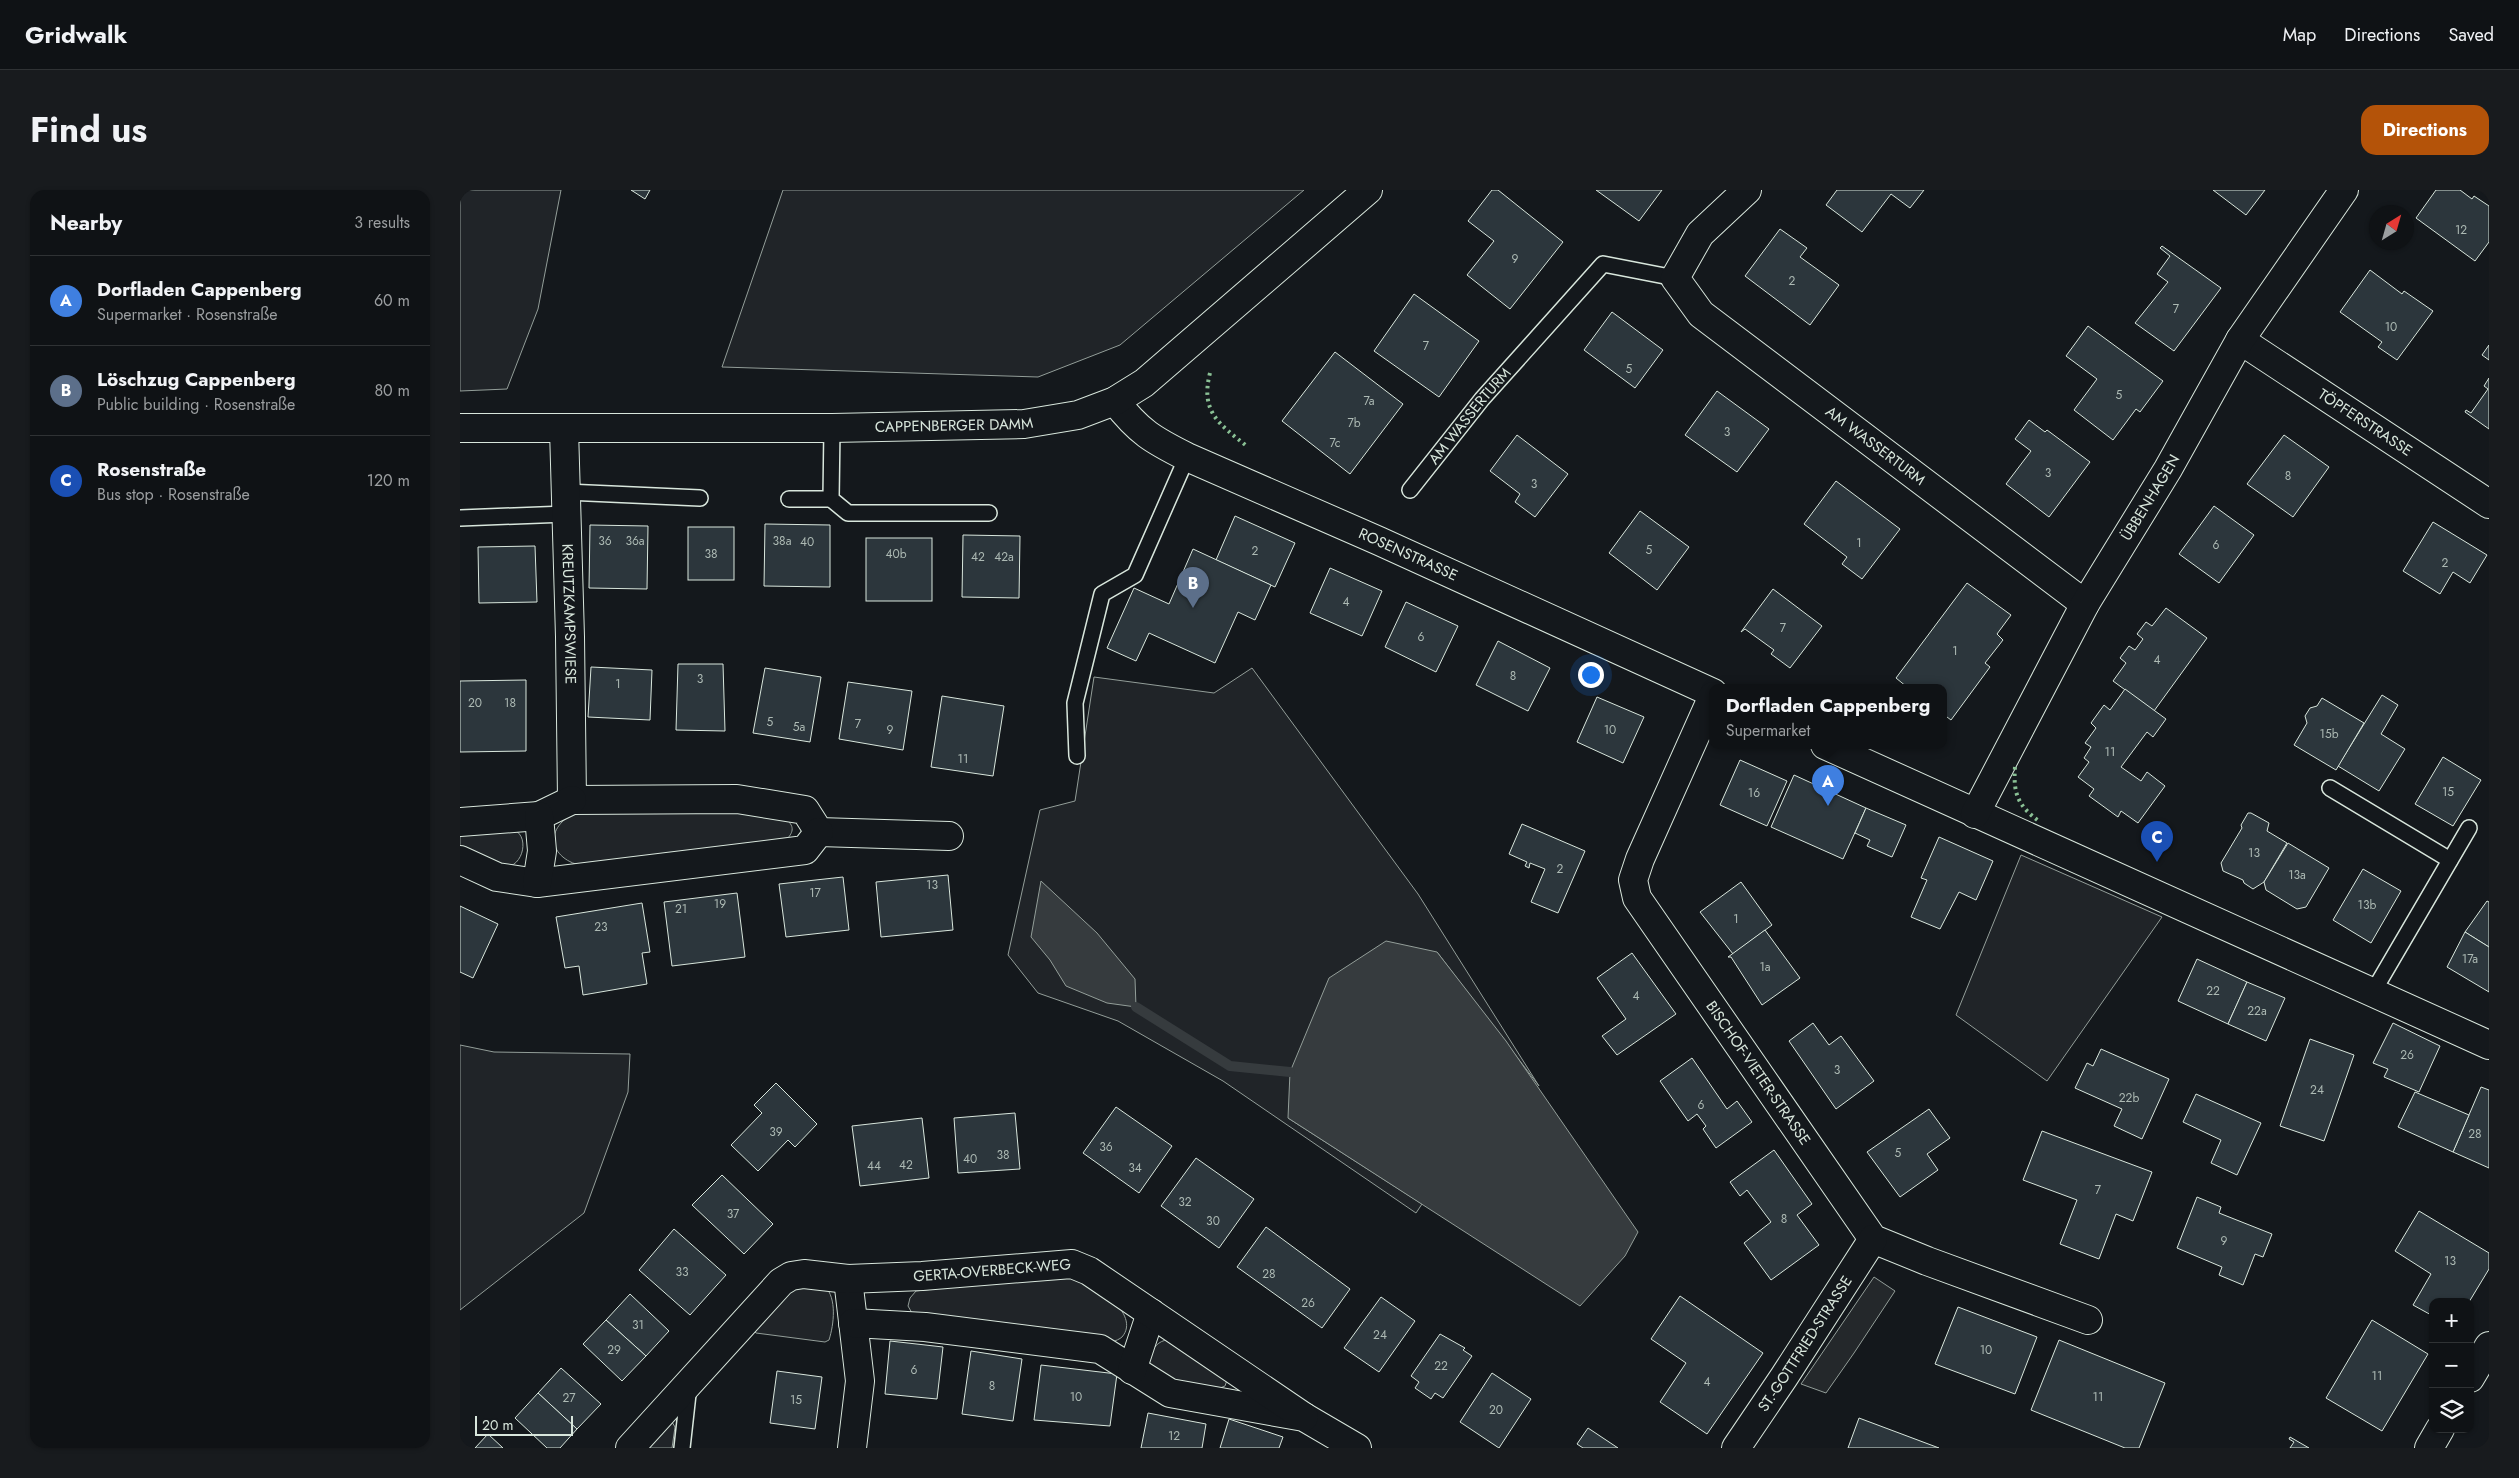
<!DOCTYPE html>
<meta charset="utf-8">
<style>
:root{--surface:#0f1215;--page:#181b1e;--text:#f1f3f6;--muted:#9b9ea0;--line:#2f3234;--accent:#b45309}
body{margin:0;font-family:Jost,sans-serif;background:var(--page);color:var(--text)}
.controls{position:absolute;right:15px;bottom:15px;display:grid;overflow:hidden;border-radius:10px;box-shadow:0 1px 4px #0004}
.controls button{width:45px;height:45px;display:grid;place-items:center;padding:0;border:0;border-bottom:1px solid var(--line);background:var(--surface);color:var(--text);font:25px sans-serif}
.compass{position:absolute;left:1909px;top:15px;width:45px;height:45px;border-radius:50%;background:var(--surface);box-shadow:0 1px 4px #0004;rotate:37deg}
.scale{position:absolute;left:15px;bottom:12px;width:98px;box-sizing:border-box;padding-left:5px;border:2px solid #d8e6dc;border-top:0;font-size:14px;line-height:18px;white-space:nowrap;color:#d8e6dc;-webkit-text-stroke:4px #14181c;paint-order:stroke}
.you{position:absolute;left:1130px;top:484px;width:18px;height:18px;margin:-12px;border:4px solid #fff;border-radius:50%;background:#1a73e8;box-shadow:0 0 0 8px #1a73e833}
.badge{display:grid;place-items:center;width:32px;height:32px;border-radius:50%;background:var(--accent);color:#fff;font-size:16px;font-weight:700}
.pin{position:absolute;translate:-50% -41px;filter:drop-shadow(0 1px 2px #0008)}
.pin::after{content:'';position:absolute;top:26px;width:18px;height:15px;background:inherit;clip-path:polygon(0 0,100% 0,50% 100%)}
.popup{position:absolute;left:1249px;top:494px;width:238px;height:65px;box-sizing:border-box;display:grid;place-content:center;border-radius:10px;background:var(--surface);filter:drop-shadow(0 1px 4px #0005);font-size:16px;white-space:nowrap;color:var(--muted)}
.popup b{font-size:19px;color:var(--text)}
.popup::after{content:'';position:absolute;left:50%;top:100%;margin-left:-10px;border:10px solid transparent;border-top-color:var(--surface)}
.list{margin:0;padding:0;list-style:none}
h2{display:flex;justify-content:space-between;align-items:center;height:65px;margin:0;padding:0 20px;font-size:21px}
h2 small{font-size:16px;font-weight:400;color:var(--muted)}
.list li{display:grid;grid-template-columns:32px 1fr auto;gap:15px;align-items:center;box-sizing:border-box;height:90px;padding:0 20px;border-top:1px solid var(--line)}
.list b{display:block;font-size:19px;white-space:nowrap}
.list p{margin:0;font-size:16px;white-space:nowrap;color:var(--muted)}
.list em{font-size:16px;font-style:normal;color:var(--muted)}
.icon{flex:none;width:28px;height:28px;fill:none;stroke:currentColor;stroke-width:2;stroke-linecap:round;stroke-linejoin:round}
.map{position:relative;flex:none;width:2029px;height:1258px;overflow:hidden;border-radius:15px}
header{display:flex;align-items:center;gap:30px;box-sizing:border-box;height:70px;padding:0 25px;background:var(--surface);border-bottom:1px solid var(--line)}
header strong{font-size:24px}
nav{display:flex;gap:28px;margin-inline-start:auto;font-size:18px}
.intro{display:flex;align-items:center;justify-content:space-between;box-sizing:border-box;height:120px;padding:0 30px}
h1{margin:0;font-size:35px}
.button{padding:12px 22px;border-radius:15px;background:var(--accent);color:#fff;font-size:18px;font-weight:700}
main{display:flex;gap:30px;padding:0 30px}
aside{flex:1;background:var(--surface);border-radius:15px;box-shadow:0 1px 4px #0004}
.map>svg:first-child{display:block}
</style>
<header>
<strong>Gridwalk</strong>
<nav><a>Map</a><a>Directions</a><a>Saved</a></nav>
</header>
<div class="intro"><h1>Find us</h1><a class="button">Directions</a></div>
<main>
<aside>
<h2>Nearby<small>3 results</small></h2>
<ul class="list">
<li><span class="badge" style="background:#3f7fe0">A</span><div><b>Dorfladen Cappenberg</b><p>Supermarket · Rosenstraße</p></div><em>60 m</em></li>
<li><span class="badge" style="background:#5c6f8a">B</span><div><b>Löschzug Cappenberg</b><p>Public building · Rosenstraße</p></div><em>80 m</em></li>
<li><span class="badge" style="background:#1a4fb4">C</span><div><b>Rosenstraße</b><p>Bus stop · Rosenstraße</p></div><em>120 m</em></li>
</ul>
</aside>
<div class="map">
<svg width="2029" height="1258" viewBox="0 0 2029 1258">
<rect width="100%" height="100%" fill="#14181c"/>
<g fill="#202428" stroke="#939e99">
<polygon points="0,0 101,0 78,119 47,199 0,201"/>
<polygon points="323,0 844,0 660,155 578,187 262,177"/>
<polygon points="792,478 958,704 1079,896 977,762 828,928 962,1014 956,1023 763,891 658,831 578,803 548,765 580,620 615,611 634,487 754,503"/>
<path d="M120 621 279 622 327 630C335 637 333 643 326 650L122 676C85 667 85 634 120 621Z"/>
<path d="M0 638C16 638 35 635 51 639 71 643 64 678 44 677 33 677 12 667 0 663Z"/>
<polygon points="1561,665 1702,727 1587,891 1496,825"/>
<polygon points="0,855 34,862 170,864 168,902 124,1023 0,1120"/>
<path d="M599 1085C603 1085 610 1085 614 1086 632 1091 682 1124 662 1147 660 1149 655 1151 652 1152L452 1123 448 1116 450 1108 456 1101Z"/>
<path d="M331 1096H365C377 1109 374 1134 369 1150L365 1152 296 1143 293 1140Z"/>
<path d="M712 1149 768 1187 765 1196 760 1198C739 1195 680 1198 691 1164 695 1154 701 1150 712 1149Z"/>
<polygon points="212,1232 215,1237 212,1258 179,1258"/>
</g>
<polygon fill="#24282b" stroke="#939e99" points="1414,1087 1435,1101 1394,1163 1366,1203 1341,1194"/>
<g fill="#363b3e" stroke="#939e99">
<polygon points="581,691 637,743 675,789 676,817 647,813 606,796 590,770 571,747"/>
<polygon points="926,751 977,762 1046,851 1178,1042 1165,1066 1120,1116 828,928 830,882 869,788"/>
</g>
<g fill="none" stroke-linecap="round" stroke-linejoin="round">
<polyline stroke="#363b3e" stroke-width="10" points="676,817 770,876 830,882"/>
</g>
<g fill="#2c363c" stroke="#d8e6dc">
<polygon points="171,0 190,0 185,9"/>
<polygon points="1032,0 1038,0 1103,52 1050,119 1007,85 1034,51 1008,31"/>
<polygon points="1136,0 1202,0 1179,31"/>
<polygon points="1377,0 1464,0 1450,18 1431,4 1402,42 1366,15"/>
<polygon points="1753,0 1805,0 1786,25"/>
<polygon points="1976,0 2000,0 2012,9 2014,6 2029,16 2029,52 2015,71 1956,28"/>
<polygon points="1320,39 1347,58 1340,67 1379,95 1350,135 1285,86"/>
<polygon points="1702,56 1761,98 1714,161 1675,133 1708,92 1697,84 1710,66 1700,58"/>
<polygon points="1910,80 1942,104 1944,101 1973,121 1937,170 1918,157 1922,152 1880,122"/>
<polygon points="954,104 1019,151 979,207 914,161"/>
<polygon points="1152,122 1203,160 1175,198 1124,160"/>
<polygon points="1628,136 1703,191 1680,222 1676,219 1653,250 1614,220 1637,189 1606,166"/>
<polygon points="2029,155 2029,170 2022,165"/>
<polygon points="875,162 943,214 890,284 822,231"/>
<polygon points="2029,188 2029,239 2005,222 2006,220 2011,223 2028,199 2024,196"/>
<polygon points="1257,201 1309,239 1277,282 1225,245"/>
<polygon points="1569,230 1585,242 1587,240 1630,272 1589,327 1546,294 1571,261 1555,249"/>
<polygon points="1057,245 1108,284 1075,327 1055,312 1060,304 1030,281"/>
<polygon points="1824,245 1869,277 1833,327 1787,294"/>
<polygon points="1376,291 1440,339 1402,389 1382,374 1387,367 1344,334"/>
<polygon points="1754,316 1794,345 1759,393 1719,364"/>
<polygon points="1180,321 1229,357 1197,400 1149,363"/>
<polygon points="775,326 835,353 815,397 756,370"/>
<polygon points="1973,332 2027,365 2010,393 1993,382 1980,404 1943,381"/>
<polygon points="305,334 370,335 370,397 304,396"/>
<polygon points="130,335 188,336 187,399 129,398"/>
<rect x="228" y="337" width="46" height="53"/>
<polygon points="503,345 560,346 559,408 502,407"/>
<rect x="406" y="348" width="66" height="63"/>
<polygon points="75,356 77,412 19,413 18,357"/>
<polygon points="733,359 811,395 795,430 778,422 755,473 689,443 676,471 647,458 674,398 709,414"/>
<polygon points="870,378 922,401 902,446 850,423"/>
<polygon points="1507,393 1551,425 1537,444 1543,450 1525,473 1530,477 1491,530 1483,524 1483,497 1447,497 1436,488"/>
<polygon points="1313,399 1362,436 1330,478 1311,464 1314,460 1285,439 1281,442"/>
<polygon points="946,412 998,436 976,482 925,457"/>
<polygon points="1706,418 1747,448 1694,521 1653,491 1666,473 1660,468 1669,456 1675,460 1683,449 1677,444 1686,432 1692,436"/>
<polygon points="1038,451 1090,478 1068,521 1016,495"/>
<polygon points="218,474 263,474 265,541 216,540"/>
<polygon points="131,477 192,480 190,530 128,527"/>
<polygon points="305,478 361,487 350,552 293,543"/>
<polygon points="66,490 66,561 0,562 0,491"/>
<polygon points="388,492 452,501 443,560 379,549"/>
<polygon points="1665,499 1706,529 1693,547 1687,542 1661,577 1681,591 1687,582 1705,596 1678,633 1661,621 1658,627 1629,606 1634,599 1618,587 1629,572 1624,568 1631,557 1625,553 1636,538 1631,533 1644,515 1650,520"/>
<polygon points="1922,505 1938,515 1921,544 1945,559 1919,601 1878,576"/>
<polygon points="482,506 544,516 533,586 471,577"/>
<polygon points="1137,507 1184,527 1163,573 1117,552"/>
<polygon points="1862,508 1904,533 1876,580 1834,555 1847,533 1845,526 1850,518 1857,516"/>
<polygon points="1983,567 2021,590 1993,636 1955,614"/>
<polygon points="1280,570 1327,591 1307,636 1260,615"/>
<polygon points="1334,585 1406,618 1383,669 1311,637"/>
<polygon points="1406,618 1446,635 1432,667 1407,656 1410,650 1395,643"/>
<polygon points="1788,623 1791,623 1809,633 1807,641 1827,653 1804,692 1793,699 1784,693 1783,690 1763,681 1761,673 1782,638 1781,635"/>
<polygon points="1062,634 1125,661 1098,723 1071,712 1085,679 1070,673 1069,678 1065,676 1067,672 1049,664"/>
<polygon points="1479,647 1533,671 1516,710 1499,702 1480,739 1451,727 1467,690 1461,688"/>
<polygon points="1828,653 1869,678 1846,717 1837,719 1806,700 1804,692"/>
<polygon points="1903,679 1941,701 1911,753 1873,730"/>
<polygon points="488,685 493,740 421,747 416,692"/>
<polygon points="383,687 389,740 326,747 319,694"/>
<polygon points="1281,692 1312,735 1273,764 1240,722"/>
<polygon points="277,703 285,767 212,776 204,712"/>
<polygon points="2027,711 2029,712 2029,757 2005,742"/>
<polygon points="182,713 190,762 182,763 187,794 123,805 119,776 105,778 96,727"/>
<polygon points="0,716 38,734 13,788 0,782"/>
<polygon points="1305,740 1340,788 1302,815 1271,767 1268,767"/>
<polygon points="2005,742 2029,757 2029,802 1987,777"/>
<polygon points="1172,763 1216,824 1157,865 1142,846 1166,829 1137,788"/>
<polygon points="1737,769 1787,792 1768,834 1718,811"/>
<polygon points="1787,792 1825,808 1806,851 1768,834"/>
<polygon points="1353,833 1369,855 1381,846 1414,891 1376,919 1329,851"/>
<polygon points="1933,833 1980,856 1959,902 1924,887 1928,879 1913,873"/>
<polygon points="1850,849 1894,865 1864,951 1820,936"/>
<polygon points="1641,859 1709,889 1682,949 1654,936 1662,919 1615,898 1627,873 1633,876"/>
<polygon points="1232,868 1267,919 1277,911 1292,932 1256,958 1243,939 1246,936 1237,924 1228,931 1200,891"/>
<polygon points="316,893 357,934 335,957 328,950 298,981 271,955 302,923 294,915"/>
<polygon points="2021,897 2029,900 2029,978 1993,962"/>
<polygon points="1955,902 2009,925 1993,962 1938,937"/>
<polygon points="1736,904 1801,933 1777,985 1751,973 1761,950 1723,932"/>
<polygon points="656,917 712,956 679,1003 623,963"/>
<polygon points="1469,919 1490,948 1467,964 1478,980 1440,1007 1407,962"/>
<polygon points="555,923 560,979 498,983 494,928"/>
<polygon points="462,928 469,988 400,996 392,936"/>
<polygon points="1582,941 1692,982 1673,1031 1656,1024 1639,1069 1600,1054 1617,1010 1563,990"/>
<polygon points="1314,960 1352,1014 1337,1025 1359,1055 1311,1090 1284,1053 1311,1032 1287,1000 1280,1006 1270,992"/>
<polygon points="736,968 794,1009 759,1058 701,1016"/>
<polygon points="262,985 313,1034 284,1064 232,1015"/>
<polygon points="1737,1007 1761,1017 1759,1023 1812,1044 1803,1067 1795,1064 1783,1095 1759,1085 1762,1077 1717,1058"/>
<polygon points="1959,1021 2029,1063 2029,1079 2009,1112 1973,1112 1973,1126 1953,1115 1971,1084 1935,1061"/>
<polygon points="806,1037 890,1099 862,1138 777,1077"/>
<polygon points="214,1039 266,1085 230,1125 179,1080"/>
<polygon points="170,1104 209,1141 186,1166 146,1130"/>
<polygon points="1220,1106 1303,1163 1247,1244 1200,1212 1226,1173 1191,1149"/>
<polygon points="921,1107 955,1131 919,1182 884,1158"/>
<polygon points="1498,1117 1577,1147 1555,1204 1475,1174"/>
<polygon points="146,1130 186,1166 162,1191 123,1154"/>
<polygon points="1912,1130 1968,1164 1922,1241 1866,1208"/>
<polygon points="980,1144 1005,1158 1003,1160 1012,1166 983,1208 975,1203 971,1209 955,1198 959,1192 951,1186"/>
<polygon points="1599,1150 1705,1193 1679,1258 1665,1258 1571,1220"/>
<polygon points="430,1151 483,1157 477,1209 425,1204"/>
<polygon points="511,1161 562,1169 553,1231 502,1224"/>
<polygon points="581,1175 657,1184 650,1236 574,1230"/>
<polygon points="101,1178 141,1214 117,1239 78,1203"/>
<polygon points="317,1181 362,1187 355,1239 310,1233"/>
<polygon points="1032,1183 1071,1209 1039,1258 1000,1232"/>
<polygon points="78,1203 117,1239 100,1258 87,1258 55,1228"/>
<polygon points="688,1223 746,1234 742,1258 681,1258"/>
<polygon points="1399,1228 1479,1258 1388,1258"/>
<polygon points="769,1229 823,1247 819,1258 760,1258"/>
<polygon points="1128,1238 1158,1258 1123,1258 1117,1254"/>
<polygon points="28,1244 43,1258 15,1258"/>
<polygon points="1830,1247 1849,1258 1830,1258 1834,1252 1829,1249"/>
</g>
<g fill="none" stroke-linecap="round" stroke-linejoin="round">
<defs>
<g id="service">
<polyline points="372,238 371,309 388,323 529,323"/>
<path id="s1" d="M950 300 1022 209 1143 74 1215 88"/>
<polyline points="106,302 240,308"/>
<polyline points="329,309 371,309"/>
<polyline points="0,328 106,324"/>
<polyline points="617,566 615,513 642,404 675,385 727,267"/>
<polyline points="1870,598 1990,670"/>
<polyline points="1913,802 2009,638"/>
<polyline points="222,1258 229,1195"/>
</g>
<g id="minor">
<path id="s2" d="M1287 0 1240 44 1215 88 1241 124 1625 414"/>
<path id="s3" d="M1780 150 2029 314"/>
<path id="s4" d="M655 211C679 242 693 250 727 267L919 351 1253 503"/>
<path id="s5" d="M104 239 110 447 112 610 277 609 345 620 359 642 489 646"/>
<path id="s6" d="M1253 506 1180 669 1173 690 1177 708 1413 1049 1467 1071 1628 1130"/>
<polyline points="1365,555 2029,855"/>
<path id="s7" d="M1515 624 1625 414 1708 279 1780 150 1884 0"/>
<polyline points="0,632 79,626 112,610"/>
<polyline points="0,670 37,687 77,693 345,660 359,642"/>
<polyline points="77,693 82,661 79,626"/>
<polyline points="388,1089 400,1191 392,1258"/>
<polyline points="393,1133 465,1137 640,1159 710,1203 844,1227 897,1258"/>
<polyline points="672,1180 691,1123"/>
<polyline points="2010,1188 2029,1156"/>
<path id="s8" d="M170 1258 321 1092 331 1086 344 1084 388 1089 462 1086 612 1074 629 1081 844 1227"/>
<path id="s9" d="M1276 1258 1324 1187 1413 1049"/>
<polyline points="1969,1258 1980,1239"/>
</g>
<g id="secondary">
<path id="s10" d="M0 238H372L564 234 618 225 655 211 684 193 908 0"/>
</g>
</defs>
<use href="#service" stroke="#d8e6dc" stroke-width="18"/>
<use href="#minor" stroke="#d8e6dc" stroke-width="30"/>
<use href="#secondary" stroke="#d8e6dc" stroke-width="30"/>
<use href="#service" stroke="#14181c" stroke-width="15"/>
<use href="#minor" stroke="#14181c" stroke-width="28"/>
<use href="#secondary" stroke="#14181c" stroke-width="28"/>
<g stroke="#8ac095" stroke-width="4" stroke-dasharray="2.5 4" stroke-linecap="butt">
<path d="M750 183C740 222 759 234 788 257"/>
<path d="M1555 577C1553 604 1558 616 1580 632"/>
</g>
</g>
<g text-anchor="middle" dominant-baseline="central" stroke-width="4" stroke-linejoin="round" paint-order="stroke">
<g font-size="12" fill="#adbab4">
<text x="2001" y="40">12</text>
<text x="1055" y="69">9</text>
<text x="1332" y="91">2</text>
<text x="1716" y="119">7</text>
<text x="1931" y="137">10</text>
<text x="966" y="156">7</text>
<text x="1169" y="179">5</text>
<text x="1659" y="205">5</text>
<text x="909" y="211">7a</text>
<text x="894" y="233">7b</text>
<text x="1267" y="242">3</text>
<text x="875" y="253">7c</text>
<text x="1588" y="283">3</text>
<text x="1828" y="286">8</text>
<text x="1074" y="294">3</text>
<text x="145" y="351">36</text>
<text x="175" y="351">36a</text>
<text x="322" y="351">38a</text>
<text x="347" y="352">40</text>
<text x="1399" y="353">1</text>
<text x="1756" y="355">6</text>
<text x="1189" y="360">5</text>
<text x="795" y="361">2</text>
<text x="251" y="364">38</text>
<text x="436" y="364">40b</text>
<text x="518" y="367">42</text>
<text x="544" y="367">42a</text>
<text x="1985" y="373">2</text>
<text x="886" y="412">4</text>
<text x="1323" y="438">7</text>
<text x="961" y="447">6</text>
<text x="1495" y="461">1</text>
<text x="1697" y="470">4</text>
<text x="1053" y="486">8</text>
<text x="240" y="489">3</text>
<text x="158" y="494">1</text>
<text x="15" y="513">20</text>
<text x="50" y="513">18</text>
<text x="310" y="532">5</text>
<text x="398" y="534">7</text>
<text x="339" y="537">5a</text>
<text x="430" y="540">9</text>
<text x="1150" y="540">10</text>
<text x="1869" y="544">15b</text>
<text x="1650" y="562">11</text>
<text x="503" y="569">11</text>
<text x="1988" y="602">15</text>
<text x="1294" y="603">16</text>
<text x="1794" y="663">13</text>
<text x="1100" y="679">2</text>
<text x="1837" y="685">13a</text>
<text x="472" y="695">13</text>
<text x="355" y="703">17</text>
<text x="260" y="714">19</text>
<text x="1907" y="715">13b</text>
<text x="221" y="719">21</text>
<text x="1276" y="729">1</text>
<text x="141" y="737">23</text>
<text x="2010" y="769">17a</text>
<text x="1305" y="777">1a</text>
<text x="1753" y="801">22</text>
<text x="1176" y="806">4</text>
<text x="1797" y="821">22a</text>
<text x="1947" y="865">26</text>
<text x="1377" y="880">3</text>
<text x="1857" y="900">24</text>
<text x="1669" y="908">22b</text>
<text x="1241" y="915">6</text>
<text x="316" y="942">39</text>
<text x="2015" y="944">28</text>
<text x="646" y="957">36</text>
<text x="1438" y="963">5</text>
<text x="543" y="965">38</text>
<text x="510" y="969">40</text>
<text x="446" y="975">42</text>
<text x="414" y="976">44</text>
<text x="675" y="978">34</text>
<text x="1638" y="1000">7</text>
<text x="725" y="1012">32</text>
<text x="273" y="1024">37</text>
<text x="1324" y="1029">8</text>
<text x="753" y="1031">30</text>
<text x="1764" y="1051">9</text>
<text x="1990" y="1071">13</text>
<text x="222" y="1082">33</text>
<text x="809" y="1084">28</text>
<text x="848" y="1113">26</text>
<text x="178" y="1135">31</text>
<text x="920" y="1145">24</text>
<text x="154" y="1160">29</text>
<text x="1526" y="1160">10</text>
<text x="981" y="1176">22</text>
<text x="454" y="1180">6</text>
<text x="1917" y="1186">11</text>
<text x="1247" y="1192">4</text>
<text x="532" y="1196">8</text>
<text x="616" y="1207">10</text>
<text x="1638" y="1207">11</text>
<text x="109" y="1208">27</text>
<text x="336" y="1210">15</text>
<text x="1036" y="1220">20</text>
<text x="714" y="1246">12</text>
</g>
<g font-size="15" fill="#d8e6dc" stroke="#14181c">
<text stroke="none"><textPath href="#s1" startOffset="95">AM WASSERTURM</textPath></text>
<text stroke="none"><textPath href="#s3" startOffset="150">TÖPFERSTRASSE</textPath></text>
<text stroke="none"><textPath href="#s10" startOffset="494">CAPPENBERGER DAMM</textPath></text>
<text stroke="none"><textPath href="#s2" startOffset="378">AM WASSERTURM</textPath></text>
<text stroke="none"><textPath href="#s7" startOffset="362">ÜBBENHAGEN</textPath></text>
<text stroke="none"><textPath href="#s4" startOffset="334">ROSENSTRASSE</textPath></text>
<text stroke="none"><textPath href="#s5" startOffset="185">KREUTZKAMPSWIESE</textPath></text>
<text stroke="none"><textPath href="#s6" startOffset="432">BISCHOF-VIETER-STRASSE</textPath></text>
<text stroke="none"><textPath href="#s8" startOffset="438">GERTA-OVERBECK-WEG</textPath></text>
<text stroke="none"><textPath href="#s9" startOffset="125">ST.-GOTTFRIED-STRASSE</textPath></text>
</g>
</g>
</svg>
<div class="controls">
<button>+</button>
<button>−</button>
<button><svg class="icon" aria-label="layers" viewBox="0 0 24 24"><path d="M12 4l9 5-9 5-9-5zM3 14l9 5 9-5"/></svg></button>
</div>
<svg class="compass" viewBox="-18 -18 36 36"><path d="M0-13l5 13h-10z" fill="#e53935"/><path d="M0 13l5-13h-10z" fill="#9b9ea0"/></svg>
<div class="scale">20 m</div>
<div class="you"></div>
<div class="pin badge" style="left:1368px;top:616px;background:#3f7fe0">A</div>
<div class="popup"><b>Dorfladen Cappenberg</b>Supermarket</div>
<div class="pin badge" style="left:733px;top:418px;background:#5c6f8a">B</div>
<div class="pin badge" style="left:1697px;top:672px;background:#1a4fb4">C</div>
</div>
</main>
